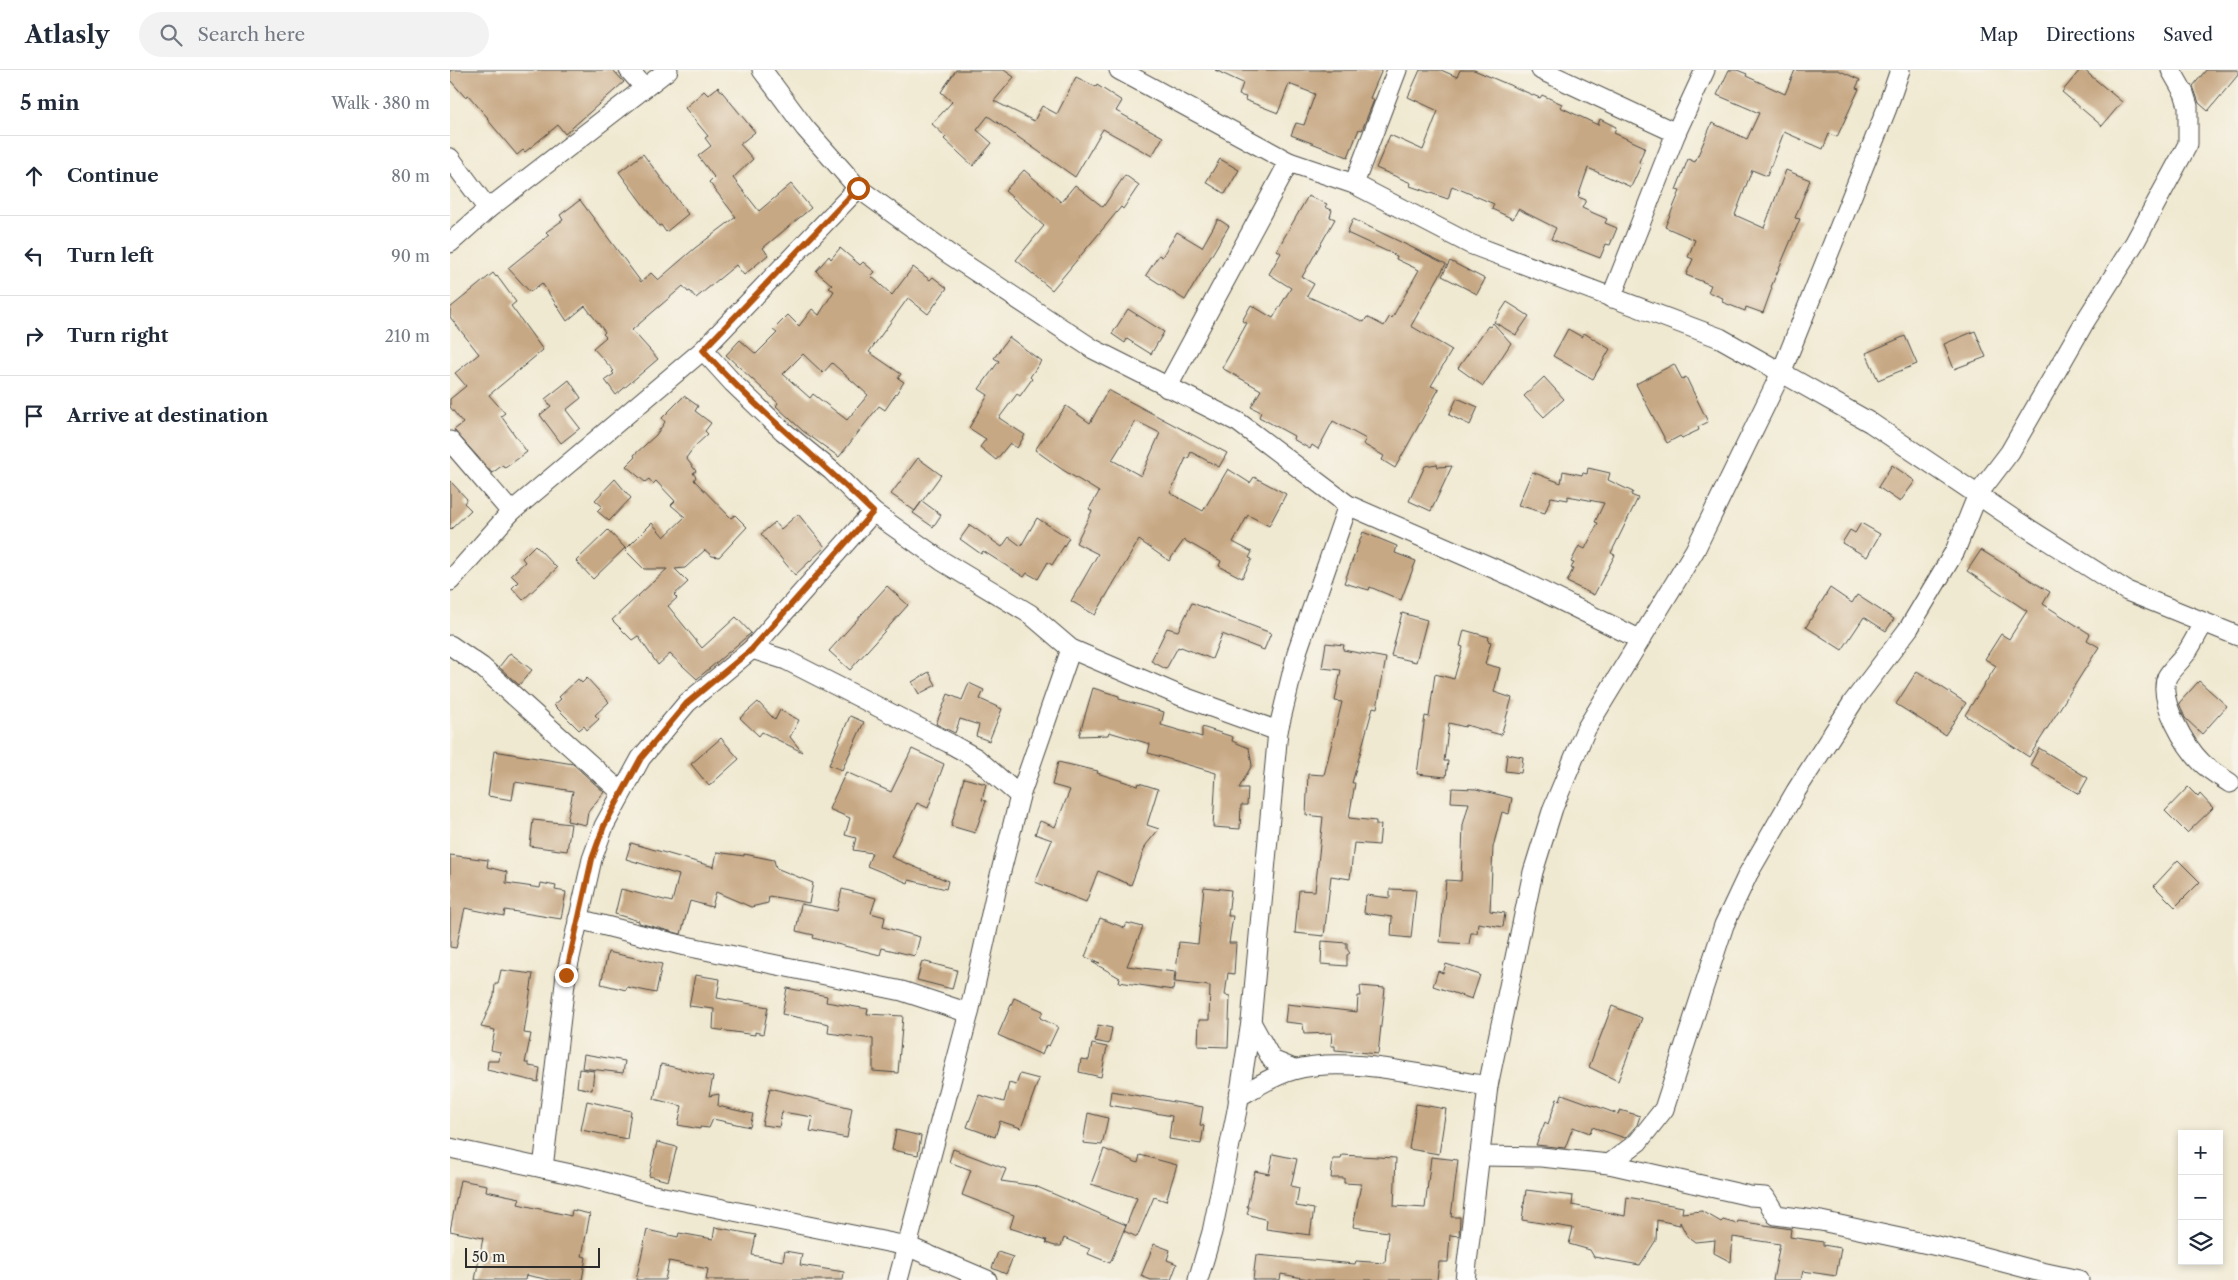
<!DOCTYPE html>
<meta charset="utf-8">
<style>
:root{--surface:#fff;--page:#f2f2f3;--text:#1f2937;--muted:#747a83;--line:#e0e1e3}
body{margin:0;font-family:"Libre Caslon Text",serif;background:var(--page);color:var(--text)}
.controls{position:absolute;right:15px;bottom:15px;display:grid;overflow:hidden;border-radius:0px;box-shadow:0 2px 8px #0003}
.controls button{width:45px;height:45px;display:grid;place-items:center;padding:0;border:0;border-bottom:1px solid var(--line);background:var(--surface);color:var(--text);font:25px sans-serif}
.scale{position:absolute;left:15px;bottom:12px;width:135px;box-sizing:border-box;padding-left:5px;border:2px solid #2b2b2b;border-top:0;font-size:14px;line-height:18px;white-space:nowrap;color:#2b2b2b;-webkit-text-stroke:4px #f7f3e8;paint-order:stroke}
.stop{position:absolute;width:15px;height:15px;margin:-11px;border:4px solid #b45309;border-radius:50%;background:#fff}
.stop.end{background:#b45309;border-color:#fff;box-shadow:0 1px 5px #0008}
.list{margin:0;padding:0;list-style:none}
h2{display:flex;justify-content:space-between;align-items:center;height:65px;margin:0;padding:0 20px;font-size:21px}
h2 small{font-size:16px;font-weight:400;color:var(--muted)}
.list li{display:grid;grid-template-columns:32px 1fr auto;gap:15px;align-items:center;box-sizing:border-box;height:80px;padding:0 20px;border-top:1px solid var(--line)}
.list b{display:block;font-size:19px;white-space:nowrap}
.list em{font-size:16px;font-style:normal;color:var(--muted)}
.icon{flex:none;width:28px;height:28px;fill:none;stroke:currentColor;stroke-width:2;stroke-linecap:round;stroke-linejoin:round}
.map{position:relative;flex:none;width:1788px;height:1210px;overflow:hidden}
header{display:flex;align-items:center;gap:30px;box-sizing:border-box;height:70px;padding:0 25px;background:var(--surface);border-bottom:1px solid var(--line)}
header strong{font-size:24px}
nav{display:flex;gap:28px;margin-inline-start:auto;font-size:18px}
.search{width:350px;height:45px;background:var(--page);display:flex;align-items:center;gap:12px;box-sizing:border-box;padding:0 18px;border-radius:28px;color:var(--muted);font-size:19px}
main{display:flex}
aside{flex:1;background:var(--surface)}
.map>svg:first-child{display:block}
</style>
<header>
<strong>Atlasly</strong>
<div class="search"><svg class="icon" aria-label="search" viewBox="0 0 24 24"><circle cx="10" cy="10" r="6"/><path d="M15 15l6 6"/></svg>Search here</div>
<nav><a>Map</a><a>Directions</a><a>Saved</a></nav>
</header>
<main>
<aside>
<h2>5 min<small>Walk · 380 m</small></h2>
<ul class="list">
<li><svg class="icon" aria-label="ahead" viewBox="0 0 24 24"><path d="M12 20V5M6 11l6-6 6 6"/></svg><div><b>Continue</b></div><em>80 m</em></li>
<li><svg class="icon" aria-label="left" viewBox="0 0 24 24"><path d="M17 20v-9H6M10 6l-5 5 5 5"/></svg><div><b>Turn left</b></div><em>90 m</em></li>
<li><svg class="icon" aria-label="right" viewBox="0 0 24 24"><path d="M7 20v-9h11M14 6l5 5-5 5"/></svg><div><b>Turn right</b></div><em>210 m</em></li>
<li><svg class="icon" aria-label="arrive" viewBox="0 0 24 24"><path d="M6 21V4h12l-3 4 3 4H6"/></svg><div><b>Arrive at destination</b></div></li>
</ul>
</aside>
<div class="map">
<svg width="1788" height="1210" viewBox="0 0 1788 1210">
<rect width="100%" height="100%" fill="#f7f3e8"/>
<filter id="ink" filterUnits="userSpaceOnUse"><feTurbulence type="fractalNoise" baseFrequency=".02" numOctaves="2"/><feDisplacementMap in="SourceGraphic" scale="10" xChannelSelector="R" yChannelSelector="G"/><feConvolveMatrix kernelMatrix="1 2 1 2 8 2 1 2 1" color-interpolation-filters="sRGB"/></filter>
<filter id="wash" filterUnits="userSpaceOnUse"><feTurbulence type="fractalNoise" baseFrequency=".0096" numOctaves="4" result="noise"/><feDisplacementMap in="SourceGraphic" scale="20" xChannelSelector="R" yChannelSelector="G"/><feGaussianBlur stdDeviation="1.12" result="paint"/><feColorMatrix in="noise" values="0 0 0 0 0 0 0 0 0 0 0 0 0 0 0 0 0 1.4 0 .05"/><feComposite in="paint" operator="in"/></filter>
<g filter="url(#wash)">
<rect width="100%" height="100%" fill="#f0e9d1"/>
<g id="blocks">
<g fill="#c7a884" fill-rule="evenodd">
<polygon points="0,0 163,0 174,12 115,64 108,55 75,82 73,80 67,85 37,49 38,48 18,25 15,27 0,10"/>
<polygon points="506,0 554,0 564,7 544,31 584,51 592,36 607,44 626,7 646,17 647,15 672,31 666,41 713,67 702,86 653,59 625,107 538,46 527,60 542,73 523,96 494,69 496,67 482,54 502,32 491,22"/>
<polygon points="765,0 932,0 920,28 924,30 912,60 909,59 898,87 841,65 846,53 854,55 865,24 839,14 828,43 795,30 796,27 789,25 793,13"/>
<polygon points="970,0 991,0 1007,7 1010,0 1024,0 1090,28 1092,25 1112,34 1110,37 1148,55 1150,49 1166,57 1164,63 1195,77 1189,92 1192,93 1181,117 1138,98 1128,127 1136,130 1132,138 1157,149 1155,153 1167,158 1160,175 1156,174 1150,188 1101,169 1106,158 1068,139 1063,149 1042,139 1044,134 1002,116 998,129 960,116 961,113 926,98 940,65 973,80 988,41 958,27"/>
<polygon points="1279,0 1287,0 1297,4 1296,6 1335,24 1345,0 1388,0 1410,10 1406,18 1409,19 1387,67 1379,64 1373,79 1334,62 1317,106 1302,100 1285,145 1314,158 1336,100 1360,110 1345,148 1350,149 1321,217 1322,218 1313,243 1296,237 1295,241 1272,232 1273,228 1258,222 1261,215 1236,205 1243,189 1238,187 1245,170 1215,157 1230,121 1226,120 1238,89 1245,92 1262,53 1297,69 1309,43 1267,25"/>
<polygon points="1630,0 1634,0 1672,32 1652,56 1612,22"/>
<polygon points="1756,0 1788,0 1788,5 1758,41 1749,33 1743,16"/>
<polygon points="268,17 305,62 290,74 303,89 283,108 309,141 341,114 361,138 313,178 318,185 294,205 286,195 246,228 240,221 238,222 233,216 182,260 208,289 166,325 155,310 164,304 162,302 164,301 143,278 156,267 153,264 155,262 135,236 117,251 92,213 80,222 58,198 99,165 96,162 113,150 110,145 130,130 191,212 201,203 208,210 245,178 286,147 259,112 264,107 248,86 261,76 255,68 258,66 235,38 254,21 258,25"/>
<polygon points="193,84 238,144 216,162 211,155 209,156 169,102"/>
<polygon points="770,89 789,100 775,124 756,112"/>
<polygon points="574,100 611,132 625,115 653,137 675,105 689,115 673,139 671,137 602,220 566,190 594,156 555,121"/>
<polygon points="858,126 877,134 875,137 882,140 880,147 885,149 852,207 864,214 857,226 914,252 917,247 934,256 940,246 942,248 969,200 946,189 947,186 897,163 903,149 996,194 961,256 1002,280 981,316 989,319 945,398 932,390 934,386 913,374 916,369 883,351 868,379 862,375 860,379 843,369 844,366 809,347 811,342 801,337 811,320 772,298 797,253 792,251 801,235 823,248 841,218 819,204 831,183 827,180"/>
<polygon points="768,149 779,156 735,230 696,205 709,185 712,187 727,162 752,177"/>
<path d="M390 178 410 195 413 192 425 202 421 206 442 225 463 197 480 210 483 207 497 218 478 244 458 228 419 282 451 304 448 308 454 312 435 340 429 336 389 387 353 361 326 336 328 333 276 285 290 270 306 284 327 263 323 260 338 245 349 256 362 239 369 245 384 221 379 218 382 215 366 201 379 186 381 189ZM353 284 373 303 382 293 418 325 397 350 363 324 360 328 333 304Z"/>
<polygon points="1000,191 1035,209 1027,224 992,206"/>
<polygon points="43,203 46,207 47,206 66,232 61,236 93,280 39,325 55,343 51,346 77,382 55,398 53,395 42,403 4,360 13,353 0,337 0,329 16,316 5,303 29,284 0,247 0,238"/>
<polygon points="1057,232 1079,246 1066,265 1044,252"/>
<polygon points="678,239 714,262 701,284 677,269 675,273 662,264"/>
<polygon points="1043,253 1061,273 1033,316 1008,298 1038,256 1040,257"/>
<polygon points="1118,259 1132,267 1134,263 1160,279 1143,309 1103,286"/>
<polygon points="1525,261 1536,287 1504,299 1494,274"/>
<polygon points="1455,266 1467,294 1428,310 1416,283"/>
<polygon points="559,267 591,291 580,307 582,309 570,326 567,324 549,348 575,365 567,378 560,373 546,390 530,377 536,369 519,358 538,325 529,319 549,291 544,288"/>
<polygon points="1224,294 1232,309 1236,307 1258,352 1248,357 1249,360 1232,368 1230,366 1217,373 1186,314"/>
<polygon points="1094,307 1114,329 1094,347 1074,326"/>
<polygon points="119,310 131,328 116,340 130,358 111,373 90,345 101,336 95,329"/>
<path d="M658 320 777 383 769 397 741 382 738 389 736 388 720 423 753 441 778 399 800 413 804 407 836 424 819 456 798 445 783 472 802 482 799 488 802 489 792 508 769 496 771 491 734 470 719 491 689 470 645 545 621 531 648 484 626 473 642 441 639 439 649 422 613 400 585 380 616 336 640 353ZM686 351 710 363 691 406 662 390Z"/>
<polygon points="234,326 248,336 245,341 261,353 255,361 258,364 244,377 236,388 246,401 243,403 246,407 244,410 281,448 285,445 297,457 269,487 262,486 255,480 235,498 225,499 238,512 224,525 227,528 218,536 252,578 286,547 301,563 247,609 220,584 208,595 188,566 182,570 162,550 217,499 194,499 175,480 202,453 214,467 235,447 221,435 225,431 206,411 203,414 199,409 195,412 176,396 185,387 184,385 206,365 215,352 212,348"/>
<polygon points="1007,328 1028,337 1020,355 999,345"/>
<polygon points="468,388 491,405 465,441 441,424"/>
<polygon points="987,394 988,397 1002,396 981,441 959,431 975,396"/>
<polygon points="1442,395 1465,411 1450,432 1428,417"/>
<polygon points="1138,398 1160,403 1158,410 1183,422 1181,425 1188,428 1161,483 1165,485 1144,525 1117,512 1123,499 1121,498 1124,493 1121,492 1129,476 1135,479 1148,453 1145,452 1154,433 1118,426 1118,430 1101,427 1095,443 1068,435 1082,402 1111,413 1113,401 1132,405 1133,403 1137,404"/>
<polygon points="165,409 181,428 159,451 147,441 152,436 145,430"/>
<polygon points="0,411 17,429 14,433 21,440 0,460"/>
<polygon points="472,431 491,445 483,457 463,443"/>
<polygon points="348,444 375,477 345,505 311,464 325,452 331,459"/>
<polygon points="587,448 619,468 602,495 598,492 588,509 577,503 574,507 533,481 531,484 510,469 520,455 552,477 559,467 571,476"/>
<polygon points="1411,453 1430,464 1417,487 1392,473 1400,460 1405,463"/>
<polygon points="158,460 175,478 143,509 126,491"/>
<polygon points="913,462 947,476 945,483 966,491 951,530 920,517 919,520 894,513"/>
<polygon points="85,475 107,498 73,530 62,518 68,512 61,505 75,492 72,488"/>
<polygon points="1531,480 1600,522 1593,534 1640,564 1637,570 1649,577 1579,687 1515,645 1546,596 1535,589 1551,564 1559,569 1577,541 1517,501"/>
<polygon points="437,516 458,535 400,600 379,581"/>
<polygon points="1380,518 1402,533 1407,525 1444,549 1436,561 1414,547 1392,580 1356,557"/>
<polygon points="742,533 821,563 814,580 772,564 762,589 731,577 730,578 728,577 716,599 701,591 717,558 728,561"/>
<polygon points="952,543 977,550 966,592 941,586"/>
<polygon points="1014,560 1039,567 1038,571 1041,572 1035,594 1050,598 1044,622 1062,628 1051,665 1016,655 1015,657 999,653 994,691 998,691 996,707 967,704 975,646 979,647 985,604 1004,609 1013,577 1010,576"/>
<polygon points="876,573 894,575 893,580 936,588 927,638 923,637 902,713 905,713 899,748 926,751 926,755 931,755 929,775 904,773 900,809 881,806 874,866 845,863 849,820 865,821 873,747 856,745 858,704 874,705 892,632 885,631 891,600 872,598"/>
<polygon points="60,583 82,600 69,615 49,597"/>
<polygon points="1467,601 1516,633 1495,665 1446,634"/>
<polygon points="479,602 486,615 469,624 462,612"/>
<polygon points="137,608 159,632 145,645 149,649 137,660 134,656 129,660 104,635 111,629 109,627 128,609 132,613"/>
<polygon points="1749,611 1777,636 1752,664 1735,648 1729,633"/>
<polygon points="519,613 534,620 530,629 552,639 539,671 526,666 529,655 510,649 505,663 486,654 498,624 512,630"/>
<polygon points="643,618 669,626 669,629 714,642 711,655 752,667 752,657 783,667 782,671 799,678 802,695 789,718 798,718 797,735 791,735 790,759 763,757 766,703 698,683 700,674 659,662 658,665 629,666"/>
<polygon points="308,632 325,650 330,640 349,650 340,667 352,682 312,662 309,666 290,648"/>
<polygon points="400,646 414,652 392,700 379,695"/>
<polygon points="271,668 289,689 259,716 241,694"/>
<polygon points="1589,678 1638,708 1629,724 1580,695"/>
<polygon points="462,679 494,694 478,738 467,733 441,787 498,811 496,819 459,810 458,813 417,796 422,783 403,780 406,768 395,765 400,748 379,739 396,702 441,722"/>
<polygon points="44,681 123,694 154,722 138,742 136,755 117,751 123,721 65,712 62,730 38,726"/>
<polygon points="1057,684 1073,687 1071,703 1055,701"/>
<polygon points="608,692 648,701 647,703 688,716 689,713 708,719 697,755 709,759 696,775 681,815 648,801 636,832 585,812 602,770 585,764 590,751 605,757 620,720 602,715"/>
<polygon points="514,708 536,714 532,730 536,731 525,763 501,756"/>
<polygon points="1738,717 1748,727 1750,724 1763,738 1737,763 1715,741"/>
<polygon points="1002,718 1026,719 1062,728 1059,744 1052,742 1043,777 1040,841 1055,843 1053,857 1028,853 1027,863 1021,863 1019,874 990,872 996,810 1011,811 1013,755 1019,733 1001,732"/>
<polygon points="83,750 121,754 117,781 80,776"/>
<polygon points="181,773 264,797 267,782 294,786 294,784 324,790 326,798 363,813 359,833 319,826 318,833 301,837 266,822 262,837 240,831 231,864 189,853 189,851 165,844 171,819 222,832 229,805 176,789"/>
<polygon points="0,785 38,790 37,797 57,802 56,813 90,818 91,813 106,816 105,820 116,822 111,849 55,840 54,846 15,838 6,878 0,877"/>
<polygon points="1728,790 1750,812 1725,837 1704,816"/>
<polygon points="754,817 781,820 778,846 783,846 779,873 786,873 784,904 778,903 775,925 780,926 778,977 748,976 749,950 759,950 760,916 725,912 729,872 748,874"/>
<polygon points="392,819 426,828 421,843 435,847 433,857 470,867 465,886 432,878 430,885 363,868 364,865 346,861 351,834 387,841"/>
<polygon points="940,819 966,820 961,868 941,866 942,847 914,843 916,825 940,828"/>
<polygon points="650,848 675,858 677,853 693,857 677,896 725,902 723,920 669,912 670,908 642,892 650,893 635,887"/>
<polygon points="872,871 897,873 897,879 900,883 897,885 897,896 871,894"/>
<polygon points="158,882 212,894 206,923 177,917 176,920 151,914"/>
<polygon points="472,891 507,900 502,919 467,910"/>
<polygon points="996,894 1030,905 1022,929 983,916 988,901 993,903"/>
<polygon points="51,900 83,904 74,963 81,964 75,993 79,993 79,996 90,998 88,1012 37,1000 38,991 49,991 50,982 41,980 45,960 31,957 44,926 45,914 48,914"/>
<polygon points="245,905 270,909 267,928 318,937 313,964 305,962 305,965 263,959 264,939 239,936"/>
<polygon points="910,916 935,918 928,984 885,980 885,976 881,976 882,963 854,964 853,954 835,952 837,934 907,942 908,926 911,926"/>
<polygon points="337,918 377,926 376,932 418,939 417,944 453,946 448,1003 423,1001 423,969 378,963 379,954 332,944"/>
<polygon points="564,928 593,941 590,948 608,957 599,976 596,975 592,985 548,965"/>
<polygon points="1162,936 1192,948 1168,1011 1139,997"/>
<polygon points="648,955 662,958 659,974 645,971"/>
<polygon points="642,974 657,977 651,1007 629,1002 631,989 639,990"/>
<polygon points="134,984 175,991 173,1003 132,998"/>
<polygon points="211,994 263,1007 259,1026 269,1024 268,1036 303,1044 300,1057 263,1049 259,1058 250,1057 250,1059 228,1055 232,1036 204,1029"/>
<polygon points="129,999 144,1001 142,1020 127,1017"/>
<polygon points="570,1004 589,1009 571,1058 550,1051 545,1067 517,1057 529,1025 554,1032 559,1013 566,1015"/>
<polygon points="320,1018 402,1038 397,1068 360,1061 363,1047 332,1042 329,1057 312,1055"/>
<polygon points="661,1021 753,1037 750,1055 754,1056 751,1074 719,1069 722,1046 659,1035"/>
<polygon points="1112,1024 1168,1044 1170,1040 1190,1046 1187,1055 1175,1068 1142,1057 1140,1063 1123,1057 1115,1078 1086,1075 1095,1052 1098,1054 1107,1029 1110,1030"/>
<polygon points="137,1031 181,1041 177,1069 131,1060"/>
<polygon points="966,1034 996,1039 989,1084 959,1079"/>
<polygon points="638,1043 658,1048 652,1075 633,1073"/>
<polygon points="446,1060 471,1066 468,1085 442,1080"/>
<polygon points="207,1072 227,1077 218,1111 199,1106"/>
<polygon points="503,1079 556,1099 551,1111 585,1116 676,1155 660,1193 638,1184 640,1179 614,1168 611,1176 605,1176 596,1173 597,1170 560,1158 564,1145 512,1125 521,1100 499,1092"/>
<polygon points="654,1079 688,1093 690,1085 727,1095 716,1131 704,1127 687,1167 674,1161 687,1128 641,1114"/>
<polygon points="823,1084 847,1089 841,1116 849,1118 846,1136 864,1139 860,1165 816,1159 817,1150 797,1144 799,1137 797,1137 805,1101 819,1104"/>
<polygon points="892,1085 946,1088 944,1136 975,1138 981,1087 1008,1090 1001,1147 1010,1147 1009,1166 1000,1165 998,1192 989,1192 987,1210 864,1210 831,1204 830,1210 803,1210 806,1185 905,1194 906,1191 935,1193 938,1162 903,1157 911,1114 894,1113 894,1108 881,1108 883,1089 891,1089"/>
<polygon points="10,1110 37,1115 36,1121 70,1128 68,1134 121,1146 122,1140 140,1144 132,1186 136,1187 132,1210 100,1210 76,1205 75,1210 25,1210 33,1168 0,1161"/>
<polygon points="1076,1120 1123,1126 1122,1135 1175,1146 1177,1127 1233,1137 1232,1143 1252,1141 1271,1152 1273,1150 1287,1154 1288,1151 1341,1159 1340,1167 1373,1172 1373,1175 1391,1178 1386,1206 1353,1201 1351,1210 1323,1210 1330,1174 1283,1167 1281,1192 1264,1183 1265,1170 1245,1172 1237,1166 1230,1152 1230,1155 1207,1150 1206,1170 1190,1195 1144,1187 1140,1180 1119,1174 1123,1158 1072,1150"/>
<polygon points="265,1157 306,1165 302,1185 333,1191 335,1181 352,1184 350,1195 394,1202 393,1210 256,1210 258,1199 219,1191 215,1210 186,1210 197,1160 228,1167 229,1163 263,1169"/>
<polygon points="704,1174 720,1180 717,1190 727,1194 721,1210 701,1210 691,1206"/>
<polygon points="548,1182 563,1187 556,1204 542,1198"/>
</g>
</g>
</g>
<g filter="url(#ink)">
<use href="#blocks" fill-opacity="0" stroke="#494844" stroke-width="1"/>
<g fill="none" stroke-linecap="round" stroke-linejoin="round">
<defs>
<g id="minor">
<polyline points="179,0 194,17"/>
<polyline points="312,0 355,58 408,118 499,184 643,279 788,352 898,435 1059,505 1189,569"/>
<polyline points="669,0 839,92 904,114 1020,174 1270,268 1421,353 1562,448 1677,521 1788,566"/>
<polyline points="1091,0 1226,63"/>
<polyline points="0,88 38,139"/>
<polyline points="904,114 947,0"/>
<polyline points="0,173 38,139 218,0"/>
<polyline points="1161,228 1226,63 1255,0"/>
<polyline points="253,280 283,313 333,361 382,401 423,442 492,491 580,544 621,579 731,626 828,661"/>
<polyline points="717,318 839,92"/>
<polyline points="0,371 61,442"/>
<polyline points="0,511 61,442 253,280 408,118"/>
<path d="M1754 553C1747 563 1742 576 1734 586 1729 593 1721 599 1717 607 1707 630 1736 677 1752 693 1760 701 1771 707 1780 713"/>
<polyline points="0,575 32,597 171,722"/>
<polyline points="302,579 336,590 499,673 526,688 570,726"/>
<polyline points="128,849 231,875 452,921 519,943"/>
<polyline points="801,952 822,990 844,999"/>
<path d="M788 1027C806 1017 824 1005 843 1000 899 984 981 1008 1038 1016"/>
<polyline points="0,1078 135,1107 199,1124 457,1176 537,1210"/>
<polyline points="1029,1086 1091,1087 1159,1094 1300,1126 1315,1127 1326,1145 1371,1151 1515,1182 1587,1201 1629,1210"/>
<polyline points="1159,1094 1188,1072 1214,1039 1274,855 1298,804 1346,721 1403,632 1459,558 1505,481 1528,424 1560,382 1634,253 1685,172 1738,74 1738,36 1734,23 1721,0"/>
<polyline points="93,1098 116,905 142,789 154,756 191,688 237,633 302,579 423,442"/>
<polyline points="448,1210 519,943 547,817 570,726 621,579"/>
<polyline points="748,1210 762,1162 787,1040 801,952 828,661 848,579 898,435"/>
<polyline points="1015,1210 1038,1016 1083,802 1103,738 1136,659 1245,480 1331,303 1437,38 1450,0"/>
</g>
</defs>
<use href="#minor" stroke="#494844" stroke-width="21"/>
<use href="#minor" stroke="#fff" stroke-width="19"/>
</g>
</g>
<g fill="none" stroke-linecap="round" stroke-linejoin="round" filter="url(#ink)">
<path stroke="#b45309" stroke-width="6" d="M116 905 142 789 154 756 191 688 237 633 302 579 423 442C367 387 305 339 253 280L408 118"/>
</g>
</svg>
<div class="controls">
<button>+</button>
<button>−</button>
<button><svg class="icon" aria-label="layers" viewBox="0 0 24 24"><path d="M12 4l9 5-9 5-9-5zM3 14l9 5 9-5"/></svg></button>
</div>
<div class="scale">50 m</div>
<div class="stop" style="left:408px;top:118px"></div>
<div class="stop end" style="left:116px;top:905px"></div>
</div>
</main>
